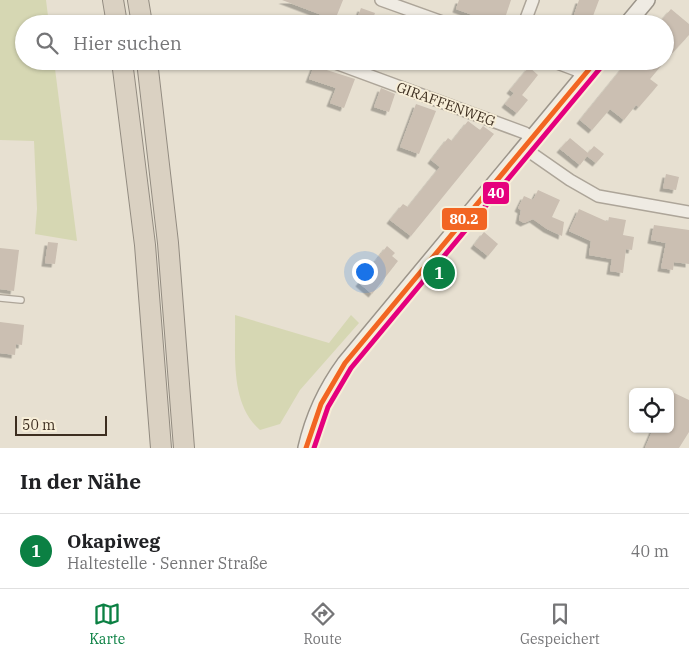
<!DOCTYPE html>
<html lang="de">
<meta charset="utf-8">
<style>
:root{--surface:#fff;--page:#f6f6f6;--text:#202124;--muted:#757577;--line:#e0e0e0;--accent:#0b8043}
body{margin:0;font-family:"IBM Plex Serif",serif;background:var(--page);color:var(--text)}
.controls{position:absolute;right:15px;bottom:15px;display:grid;overflow:hidden;border-radius:8px;box-shadow:0 1px 4px #0004}
.controls button{width:45px;height:45px;display:grid;place-items:center;padding:0;border:0;border-bottom:1px solid var(--line);background:var(--surface);color:var(--text);font:25px sans-serif}
.scale{position:absolute;left:15px;bottom:12px;width:92px;box-sizing:border-box;padding-left:5px;border:2px solid #3d2e20;border-top:0;font-size:14px;line-height:18px;white-space:nowrap;color:#3d2e20;-webkit-text-stroke:4px #f7eed8;paint-order:stroke}
.you{position:absolute;left:364px;top:271px;width:18px;height:18px;margin:-12px;border:4px solid #fff;border-radius:50%;background:#1a73e8;box-shadow:0 0 0 8px #1a73e833}
.badge{display:grid;place-items:center;width:32px;height:32px;border-radius:50%;background:var(--accent);color:#fff;font-size:16px;font-weight:700}
.pin{position:absolute;translate:-50% -50%;border:2px solid #fff;box-shadow:0 1px 5px #0006}
.list{margin:0;padding:0;list-style:none}
h2{display:flex;justify-content:space-between;align-items:center;height:65px;margin:0;padding:0 20px;font-size:21px}
h2 small{font-size:16px;font-weight:400;color:var(--muted)}
.list li{display:grid;grid-template-columns:32px 1fr auto;gap:15px;align-items:center;box-sizing:border-box;height:75px;padding:0 20px;border-top:1px solid var(--line)}
.list b{display:block;font-size:19px;white-space:nowrap}
.list p{margin:0;font-size:16px;white-space:nowrap;color:var(--muted)}
.list em{font-size:16px;font-style:normal;color:var(--muted)}
.icon{flex:none;width:28px;height:28px;fill:none;stroke:currentColor;stroke-width:2;stroke-linecap:round;stroke-linejoin:round}
.map{position:relative;flex:none;width:689px;height:448px;overflow:hidden}
.search{position:absolute;background:var(--surface);box-shadow:0 1px 4px #0004;left:15px;right:15px;top:15px;height:55px;display:flex;align-items:center;gap:12px;box-sizing:border-box;padding:0 18px;border-radius:28px;color:var(--muted);font-size:19px}
.sheet{height:140px;background:var(--surface)}
nav{display:flex;justify-content:space-around;align-items:center;box-sizing:border-box;height:70px;border-top:1px solid var(--line);background:var(--surface);font-size:14px;color:var(--muted)}
nav a{display:grid;justify-items:center;gap:2px}
nav .on{color:var(--accent)}
.map>svg:first-child{display:block}
</style>
<div class="map">
<svg width="689" height="448" viewBox="0 0 689 448">
<defs>
<filter id="shadow"><feDropShadow dx="-3.5" dy="3.5" stdDeviation="0" flood-color="#0004"/></filter>
</defs>
<rect width="100%" height="100%" fill="#e7e0d1"/>
<g fill="#d6d7b3">
<polygon points="0,0 46,0 49,24 24,24 24,61 54,61 77,241 35,234 37,209 34,141 0,140"/>
<path d="M235 315 329 343 351 315 359 323 300 390 280 424 260 430C229 403 236 353 235 315Z"/>
</g>
<g fill="#cbbfb2" filter="url(#shadow)">
<polygon points="282,0 343,0 335,20"/>
<polygon points="459,0 511,0 503,24 497,24 456,9"/>
<polygon points="579,0 599,0 590,24 571,24"/>
<polygon points="361,8 375,13 371,24 355,24"/>
<polygon points="671,9 689,24 689,35 665,61 665,24 660,22"/>
<polygon points="628,61 665,61 650,79 658,85 639,107 636,105 624,120 610,109 592,130 580,120"/>
<polygon points="314,66 355,79 344,108 330,103 336,88 309,79"/>
<polygon points="529,67 538,75 522,95 528,100 517,113 505,104 514,93 510,90"/>
<polygon points="381,88 395,94 389,112 374,107"/>
<polygon points="416,104 436,111 419,154 400,147"/>
<polygon points="468,121 480,130 483,126 494,134 411,236 390,220 403,204 408,207 440,167 431,160 448,138 452,141"/>
<polygon points="570,138 588,153 594,146 604,154 596,163 587,156 580,165 560,149"/>
<polygon points="666,174 679,177 676,190 663,188"/>
<polygon points="538,190 560,200 552,217 564,222 562,236 547,229 533,219 524,223 519,220 521,210 518,208 524,196 533,200"/>
<polygon points="579,209 608,222 609,217 626,220 623,235 634,237 632,250 626,249 623,273 610,271 612,259 589,255 591,241 569,231"/>
<polygon points="654,225 689,230 689,264 674,262 673,270 661,268 666,243 651,240"/>
<polygon points="484,232 498,244 488,256 474,245"/>
<polygon points="48,242 58,243 55,264 45,263"/>
<polygon points="387,246 395,253 392,256 398,261 372,294 359,283"/>
<polygon points="0,248 19,250 14,291 0,289"/>
<polygon points="0,322 24,325 22,345 16,344 15,355 0,353"/>
<polygon points="670,391 689,400 689,432 679,448 645,448 653,429 670,429"/>
</g>
<g fill="none" stroke-linecap="round" stroke-linejoin="round">
<defs>
<polyline id="lane" points="0,298 21,300"/>
<g id="street">
<polyline points="381,0 448,24"/>
<polyline points="524,24 533,0"/>
<polyline points="330,61 525,133 532,138"/>
<polyline points="552,61 576,70 583,76"/>
<polyline points="524,148 570,180 598,196 689,212"/>
</g>
<g id="secondary">
<polyline points="627,24 647,0"/>
<path d="M306 448C313 417 326 389 345 363L596 61"/>
</g>
<g id="highway">
<polyline points="113,0 117,24"/>
<polyline points="138,0 142,24"/>
<polyline points="122,61 145,245 161,448"/>
<polyline points="147,61 168,243 184,448"/>
</g>
</defs>
<use href="#lane" stroke="#ada599" stroke-width="8"/>
<use href="#street" stroke="#ada599" stroke-width="14"/>
<use href="#secondary" stroke="#9c958a" stroke-width="18"/>
<use href="#highway" stroke="#928b80" stroke-width="22"/>
<use href="#lane" stroke="#efebe3" stroke-width="5.5"/>
<use href="#street" stroke="#efebe3" stroke-width="11"/>
<use href="#secondary" stroke="#efebe3" stroke-width="15"/>
<use href="#highway" stroke="#dad1c2" stroke-width="20"/>
<defs>
<polyline id="bus-1" points="306,448 321,404 345,363 596,61"/>
<polyline id="bus-2" points="314,448 328,407 351,368 602,66"/>
</defs>
<use href="#bus-1" stroke="#f7eed8" stroke-width="9"/>
<use href="#bus-2" stroke="#f7eed8" stroke-width="9"/>
<use href="#bus-1" stroke="#f26522" stroke-width="5"/>
<use href="#bus-2" stroke="#e5007d" stroke-width="5"/>
</g>
<g text-anchor="middle" dominant-baseline="central" stroke-width="4" stroke-linejoin="round" paint-order="stroke">
<g font-size="14" fill="#3d2e20" stroke="#f7eed8">
<text transform="translate(446 104) rotate(20)">GIRAFFENWEG</text>
</g>
</g>
<g stroke="#f7eed8" stroke-width="2">
<rect x="482" y="181" width="28" height="24" rx="5" fill="#e5007d"/>
<rect x="441" y="207" width="47" height="24" rx="5" fill="#f26522"/>
</g>
<g font-size="14" text-anchor="middle" font-weight="bold" fill="#fff">
<text x="496" y="198">40</text>
<text x="464" y="224">80.2</text>
</g>
</svg>
<div class="controls">
<button><svg class="icon" aria-label="locate" viewBox="0 0 24 24"><circle cx="12" cy="12" r="6"/><path d="M12 2v4M12 18v4M2 12h4M18 12h4"/></svg></button>
</div>
<div class="scale">50 m</div>
<div class="you"></div>
<div class="pin badge" style="left:439px;top:273px">1</div>
<div class="search"><svg class="icon" aria-label="search" viewBox="0 0 24 24"><circle cx="10" cy="10" r="6"/><path d="M15 15l6 6"/></svg>Hier suchen</div>
</div>
<section class="sheet">
<h2>In der Nähe<small></small></h2>
<ul class="list">
<li><span class="badge">1</span><div><b>Okapiweg</b><p>Haltestelle · Senner Straße</p></div><em>40 m</em></li>
</ul>
</section>
<nav>
<a class="on"><svg class="icon" aria-label="map" viewBox="0 0 24 24"><path d="M3 6l6-2 6 2 6-2v14l-6 2-6-2-6 2zM9 4v14M15 6v14"/></svg>Karte</a>
<a><svg class="icon" aria-label="directions" viewBox="0 0 24 24"><path d="M12 3l9 9-9 9-9-9zM9 14v-3h6M13 9l2 2-2 2"/></svg>Route</a>
<a><svg class="icon" aria-label="saved" viewBox="0 0 24 24"><path d="M7 4h10v16l-5-4-5 4z"/></svg>Gespeichert</a>
</nav>
